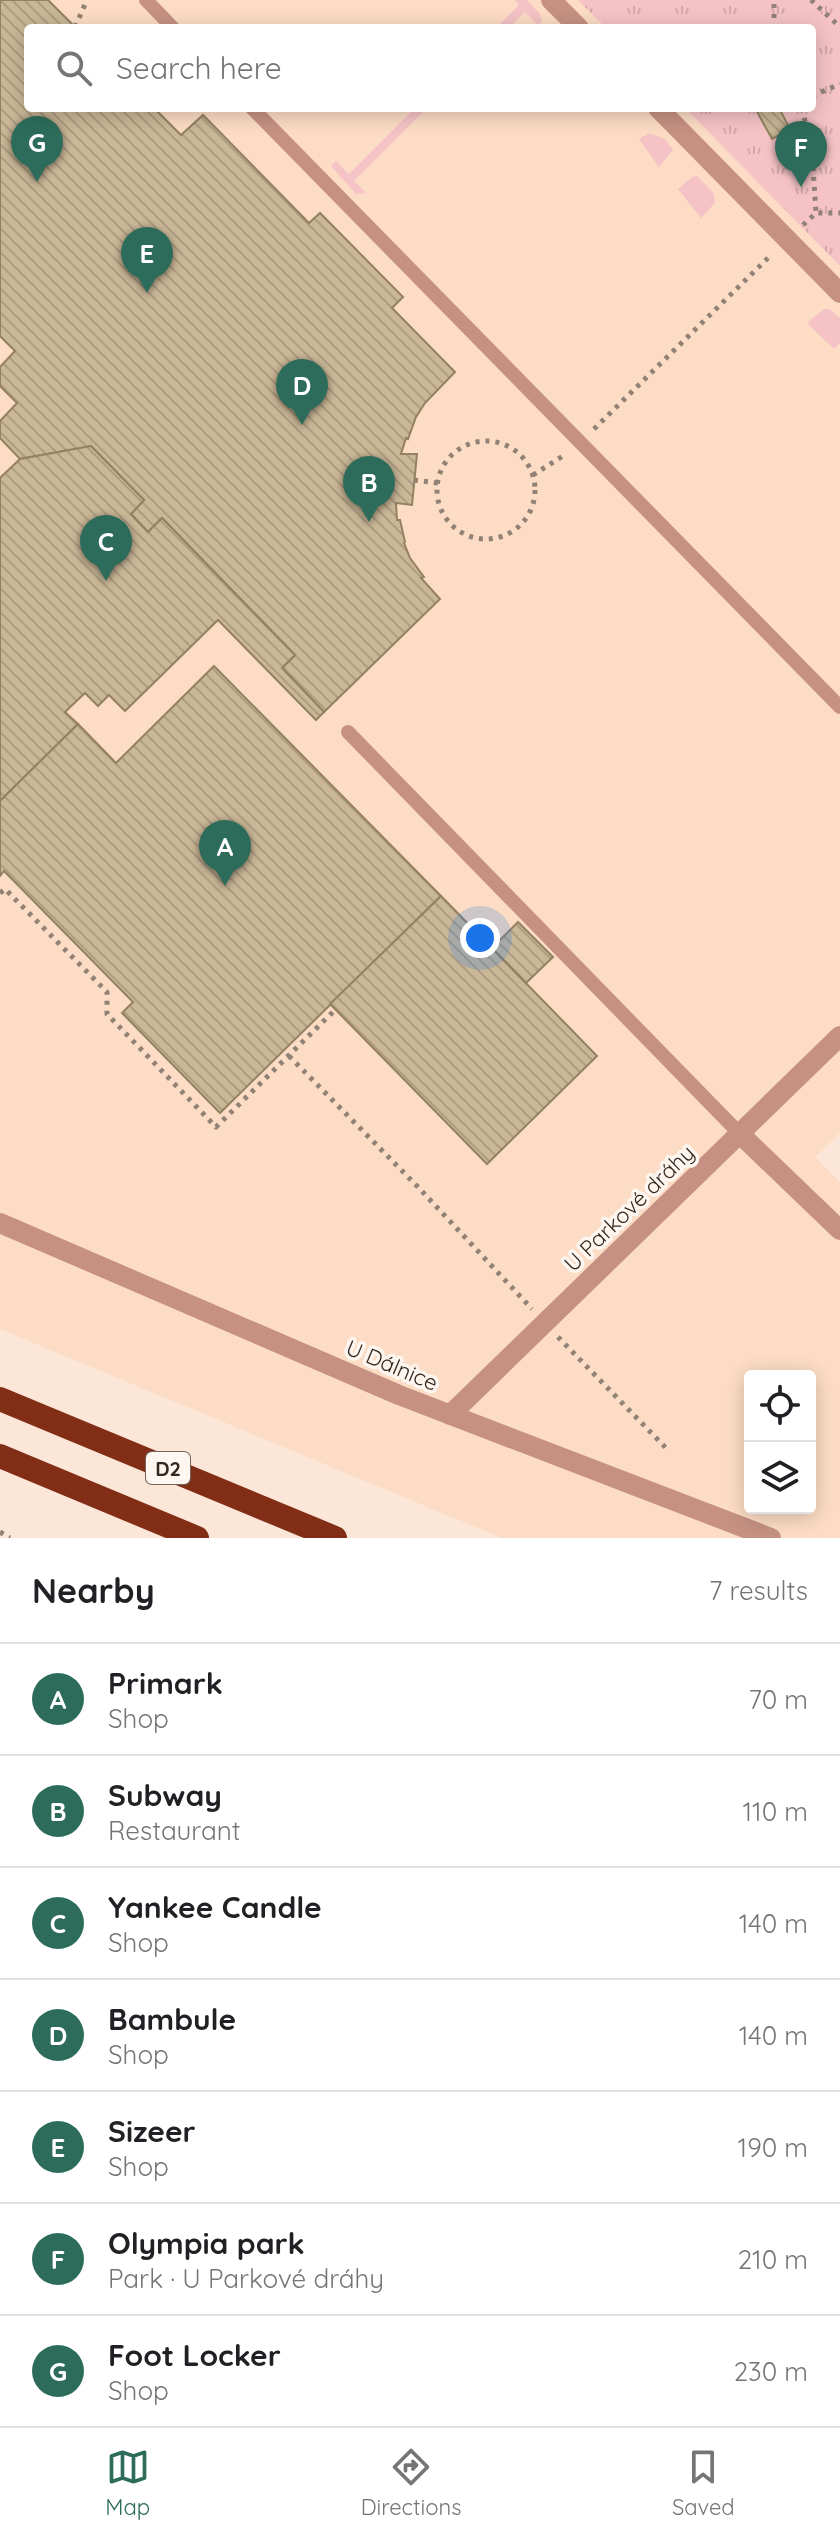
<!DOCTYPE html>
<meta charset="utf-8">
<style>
:root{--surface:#fff;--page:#f6f6f6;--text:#202124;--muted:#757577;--line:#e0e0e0;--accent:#2d6c5a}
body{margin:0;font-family:Quicksand,sans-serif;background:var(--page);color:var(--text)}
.controls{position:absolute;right:24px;bottom:24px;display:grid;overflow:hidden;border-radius:8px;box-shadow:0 4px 20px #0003}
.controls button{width:72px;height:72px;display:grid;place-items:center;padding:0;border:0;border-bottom:2px solid var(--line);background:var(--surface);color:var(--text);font:40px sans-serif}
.you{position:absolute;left:480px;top:938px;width:28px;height:28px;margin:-20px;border:6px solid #fff;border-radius:50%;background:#1a73e8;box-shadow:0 0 0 12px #1a73e833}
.badge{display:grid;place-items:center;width:52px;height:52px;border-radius:50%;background:var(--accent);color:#fff;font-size:26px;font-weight:700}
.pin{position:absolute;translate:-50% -66px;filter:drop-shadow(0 2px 4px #0008)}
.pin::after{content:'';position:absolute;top:42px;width:28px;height:24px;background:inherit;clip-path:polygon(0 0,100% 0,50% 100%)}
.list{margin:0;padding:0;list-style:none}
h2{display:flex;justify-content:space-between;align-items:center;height:104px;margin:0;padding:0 32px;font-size:34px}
h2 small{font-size:26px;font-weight:400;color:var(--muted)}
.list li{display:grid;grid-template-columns:52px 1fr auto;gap:24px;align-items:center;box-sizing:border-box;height:112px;padding:0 32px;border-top:2px solid var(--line)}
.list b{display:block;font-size:30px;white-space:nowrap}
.list p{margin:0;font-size:26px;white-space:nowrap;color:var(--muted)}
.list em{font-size:26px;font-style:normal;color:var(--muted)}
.icon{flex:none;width:44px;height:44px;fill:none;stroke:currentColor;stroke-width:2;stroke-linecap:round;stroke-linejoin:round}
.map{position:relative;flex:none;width:840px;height:1538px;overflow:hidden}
.search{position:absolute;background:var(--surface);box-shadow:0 4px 20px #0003;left:24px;right:24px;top:24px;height:88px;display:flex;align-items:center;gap:20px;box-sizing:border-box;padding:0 28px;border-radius:8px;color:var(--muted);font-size:30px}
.sheet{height:888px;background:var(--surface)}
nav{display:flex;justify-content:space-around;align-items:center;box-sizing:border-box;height:112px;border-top:2px solid var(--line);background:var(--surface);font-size:22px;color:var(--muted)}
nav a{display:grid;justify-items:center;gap:4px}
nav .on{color:var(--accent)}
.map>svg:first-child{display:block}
</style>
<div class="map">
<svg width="840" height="1538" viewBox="0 0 840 1538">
<defs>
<pattern id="park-tufts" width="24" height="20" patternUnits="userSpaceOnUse" patternTransform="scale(2)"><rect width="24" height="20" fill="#f5c3c6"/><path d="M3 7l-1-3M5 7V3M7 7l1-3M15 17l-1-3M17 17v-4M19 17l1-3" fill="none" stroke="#d3a8aa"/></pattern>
<pattern id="building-back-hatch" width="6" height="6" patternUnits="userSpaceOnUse" patternTransform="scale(2)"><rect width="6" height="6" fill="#cab797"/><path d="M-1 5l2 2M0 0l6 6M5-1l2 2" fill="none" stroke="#ae9d82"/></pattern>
</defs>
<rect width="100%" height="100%" fill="#fbe6d8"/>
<path fill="#fcdcc4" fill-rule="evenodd" d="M0 0H840V1133L815 1157 840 1182V1538H502L0 1329ZM28 28H812V108H28ZM750 1376H810V1508H750Z"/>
<g fill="#f5c3c6">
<polygon points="515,0 527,0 540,14 542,21 538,25 525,12 509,28 496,28 519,5"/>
<polygon points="415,108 427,108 354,181 366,193 356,194 331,166 336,161 349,174"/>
<polygon points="649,133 665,139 673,150 659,167 639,139"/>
<polygon points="697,176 714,194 715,203 701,218 678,189 692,177"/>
<polygon points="824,309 829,309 840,318 840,343 834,349 807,323"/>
</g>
<polygon fill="url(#park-tufts)" points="578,0 840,0 840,266 685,108 812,108 812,28 606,28"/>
<g fill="url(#building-back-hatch)" stroke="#938162" stroke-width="2">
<polygon points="0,0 48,0 76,28 28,28 28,108 154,108 181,135 203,115 309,223 320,213 403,297 392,308 455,372 425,403 416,417 408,439 406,438 401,454 417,454 412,505 396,503 397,520 400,520 405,542 404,543 410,558 424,577 421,578 440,599 324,712 282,668 295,655 162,518 148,532 131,514 144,500 91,446 20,459 0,438 0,421 17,403 0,386 0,367 15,351 0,336"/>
<polygon points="755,108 779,108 790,129 772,139"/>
<polygon points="91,446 144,500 131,514 148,532 162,518 295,655 282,668 324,712 316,720 218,620 125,711 109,695 98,706 85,693 65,712 78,724 0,801 0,478 20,459"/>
<polygon points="214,666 441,896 220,1113 122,1013 133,1002 4,871 0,876 0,801 78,724 116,763"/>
<polygon points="441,896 597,1056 487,1164 330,1004"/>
<polygon points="518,922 553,957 526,983 492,948"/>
</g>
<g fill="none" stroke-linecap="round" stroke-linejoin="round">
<g stroke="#928276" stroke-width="5" stroke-dasharray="4 6" stroke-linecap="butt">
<polyline points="811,0 840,27"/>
<polyline points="75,27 87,0"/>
<polyline points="774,28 774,0"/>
<polyline points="812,96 840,84"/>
<polyline points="802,108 812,152 816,213"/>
<polyline points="795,127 807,126"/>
<polyline points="803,225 816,213 840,213"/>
<polyline points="594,429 772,254"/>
<circle cx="486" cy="490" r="49"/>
<polyline points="533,475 566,454"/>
<polyline points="414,480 438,483"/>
<polyline points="0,893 5,889 107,992 107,1014 216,1127 336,1009"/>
<polyline points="289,1056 418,1187 532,1309"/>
<polyline points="558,1337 666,1448"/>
<polyline points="0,1532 10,1538"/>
</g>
<g stroke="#c69183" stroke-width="14">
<polyline points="146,0 173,28"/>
<polyline points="252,108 840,707"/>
<polyline points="348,732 740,1134"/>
</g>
<g stroke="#c69183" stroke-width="20">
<polyline points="551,0 579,28"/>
<polyline points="658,108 840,293"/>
<polyline points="740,1134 840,1230"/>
<polyline points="0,1223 399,1395 771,1538"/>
<polyline points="450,1415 840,1036"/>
</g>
<g stroke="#822e17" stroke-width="24">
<polyline points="0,1399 335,1538"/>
<polyline points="0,1456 197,1538"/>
</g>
</g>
<g text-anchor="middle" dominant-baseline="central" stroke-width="7" stroke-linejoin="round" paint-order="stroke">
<rect fill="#fdf6f1" stroke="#70665d" stroke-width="2" x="146" y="1452" width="44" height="32" rx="6"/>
<g font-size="20" font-weight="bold" fill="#34281e">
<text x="168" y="1468">D2</text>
</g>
<g font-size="22" fill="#34281e" stroke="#fdf6f1">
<text transform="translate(629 1208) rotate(-44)">U Parkové dráhy</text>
<text transform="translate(392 1365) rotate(23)">U Dálnice</text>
</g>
</g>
</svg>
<div class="controls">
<button><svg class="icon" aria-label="locate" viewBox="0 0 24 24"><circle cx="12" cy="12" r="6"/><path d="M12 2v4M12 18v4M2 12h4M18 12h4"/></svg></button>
<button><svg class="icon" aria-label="layers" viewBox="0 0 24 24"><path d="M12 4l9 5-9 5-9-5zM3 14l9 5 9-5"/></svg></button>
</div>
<div class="you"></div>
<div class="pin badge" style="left:225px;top:886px">A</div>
<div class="pin badge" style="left:369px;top:522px">B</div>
<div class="pin badge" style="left:106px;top:581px">C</div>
<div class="pin badge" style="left:302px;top:425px">D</div>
<div class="pin badge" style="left:147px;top:293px">E</div>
<div class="pin badge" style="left:801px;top:187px">F</div>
<div class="pin badge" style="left:37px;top:182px">G</div>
<div class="search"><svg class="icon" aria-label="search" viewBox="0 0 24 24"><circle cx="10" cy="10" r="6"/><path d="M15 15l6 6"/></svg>Search here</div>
</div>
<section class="sheet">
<h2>Nearby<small>7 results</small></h2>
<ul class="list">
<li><span class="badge">A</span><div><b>Primark</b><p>Shop</p></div><em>70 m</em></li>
<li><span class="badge">B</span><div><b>Subway</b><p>Restaurant</p></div><em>110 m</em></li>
<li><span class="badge">C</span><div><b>Yankee Candle</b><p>Shop</p></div><em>140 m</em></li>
<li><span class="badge">D</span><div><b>Bambule</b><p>Shop</p></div><em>140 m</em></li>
<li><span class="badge">E</span><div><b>Sizeer</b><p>Shop</p></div><em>190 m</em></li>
<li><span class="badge">F</span><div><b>Olympia park</b><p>Park · U Parkové dráhy</p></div><em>210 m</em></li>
<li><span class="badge">G</span><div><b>Foot Locker</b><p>Shop</p></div><em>230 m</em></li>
</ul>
</section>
<nav>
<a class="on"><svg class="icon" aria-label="map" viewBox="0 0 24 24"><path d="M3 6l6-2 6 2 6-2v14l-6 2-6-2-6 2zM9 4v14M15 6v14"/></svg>Map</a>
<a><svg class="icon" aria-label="directions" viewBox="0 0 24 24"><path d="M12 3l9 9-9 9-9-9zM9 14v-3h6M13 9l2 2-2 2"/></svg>Directions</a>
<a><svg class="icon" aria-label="saved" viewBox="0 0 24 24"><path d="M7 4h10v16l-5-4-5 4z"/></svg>Saved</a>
</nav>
